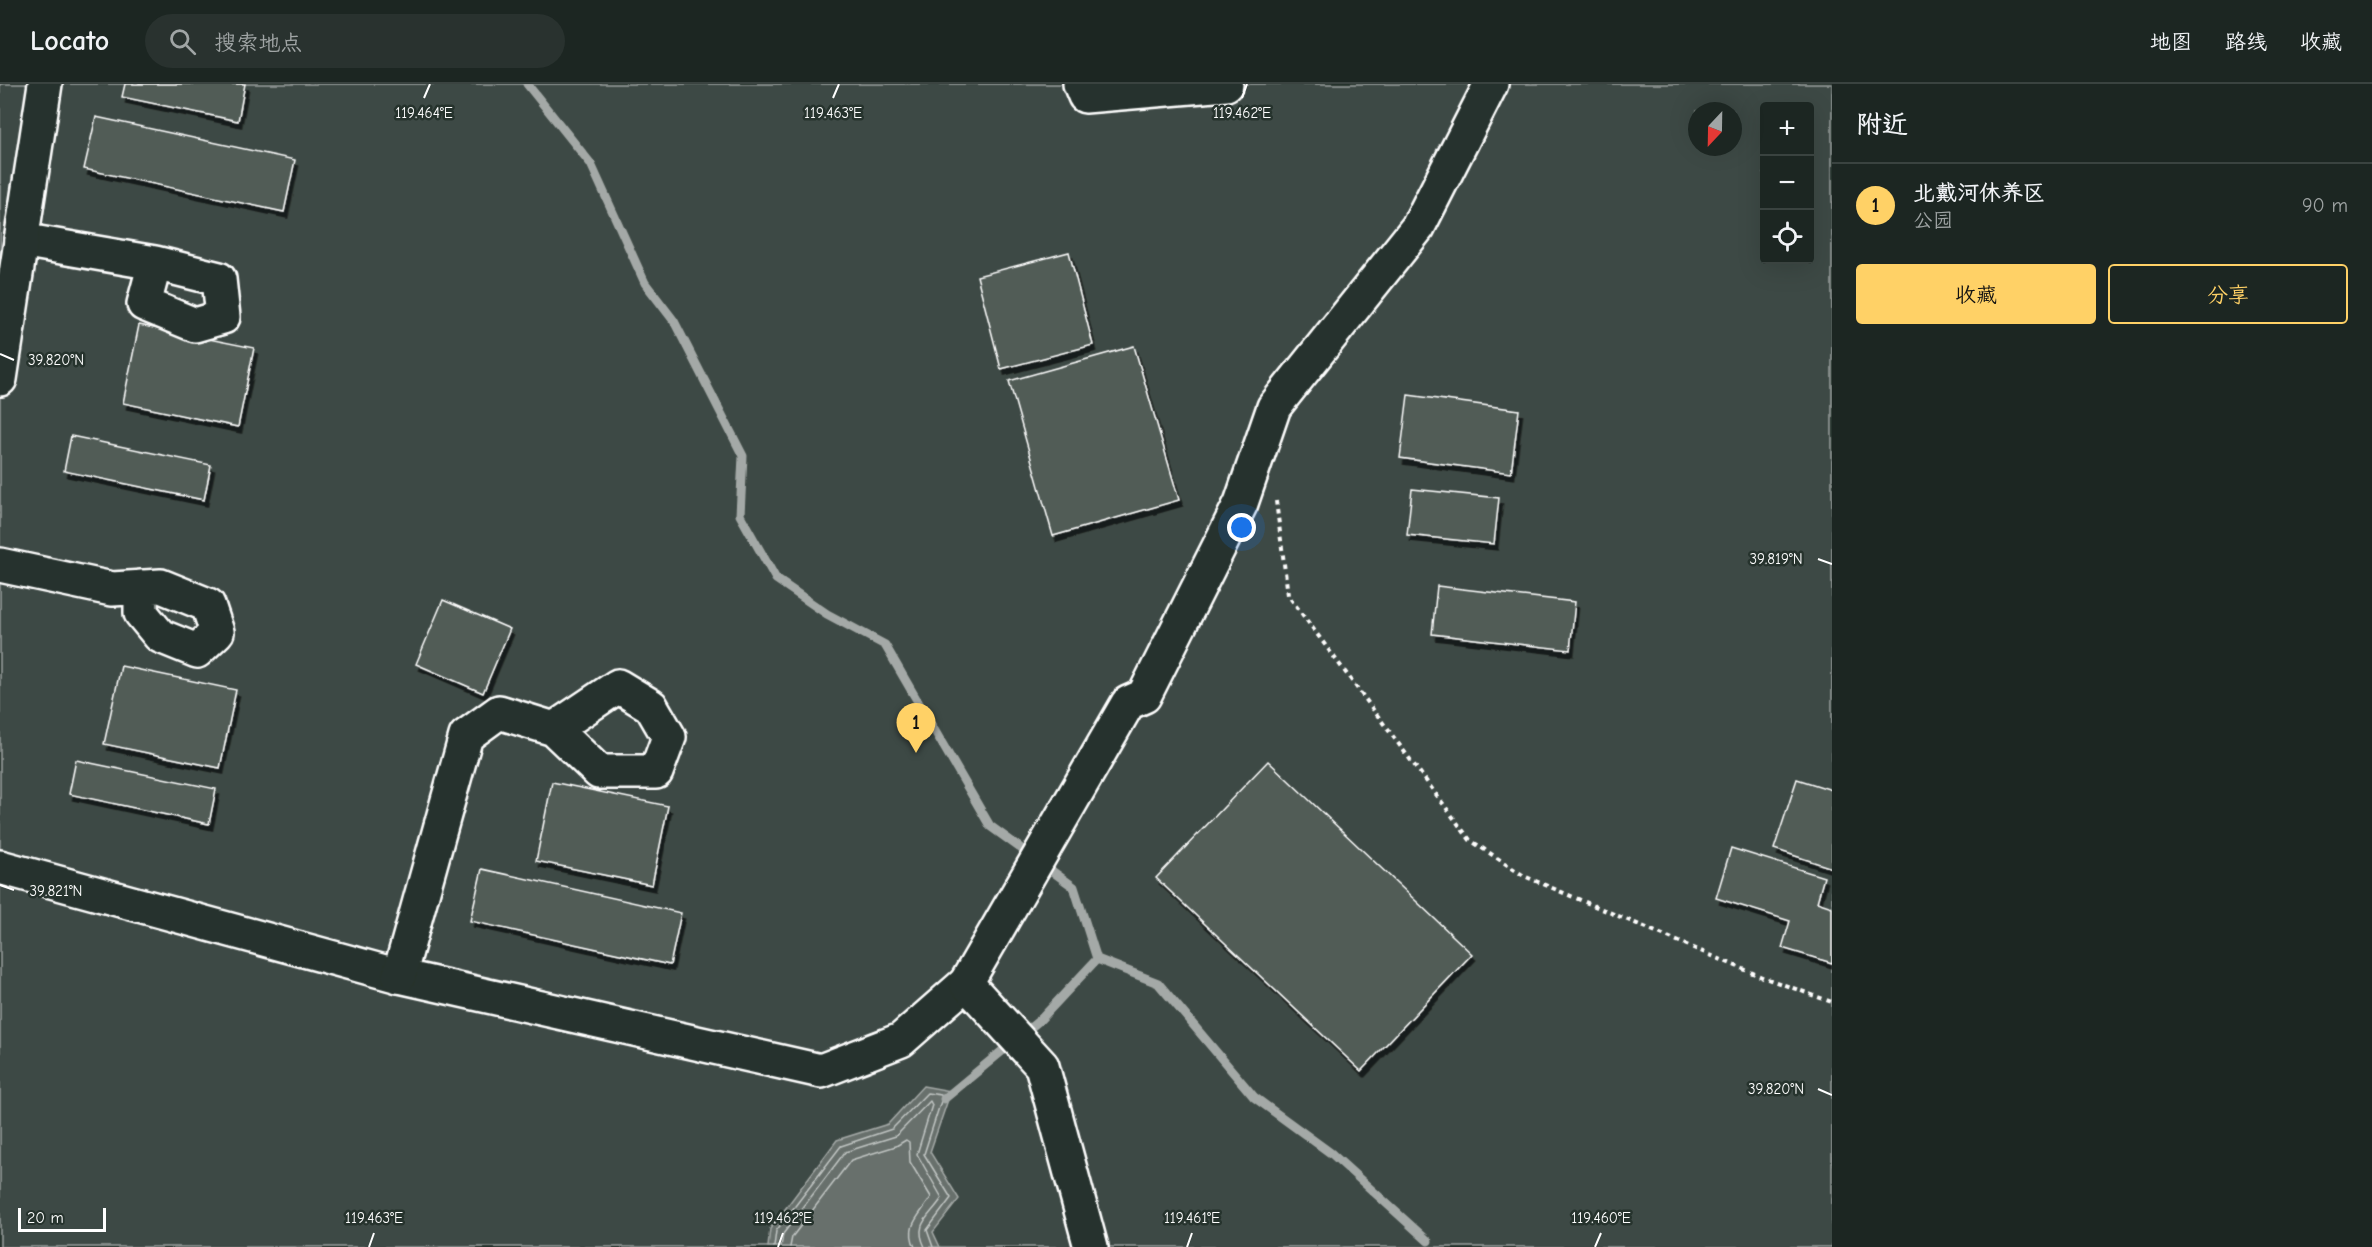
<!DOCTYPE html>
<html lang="zh">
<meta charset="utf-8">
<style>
:root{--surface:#1c2622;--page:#29322f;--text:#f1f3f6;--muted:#a0a5a5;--line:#3a4340;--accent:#ffd166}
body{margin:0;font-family:"Comic Neue","LXGW WenKai TC",sans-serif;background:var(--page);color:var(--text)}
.controls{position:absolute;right:18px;top:18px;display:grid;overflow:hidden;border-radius:6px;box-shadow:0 6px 24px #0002}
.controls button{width:54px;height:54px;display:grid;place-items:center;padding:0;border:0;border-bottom:2px solid var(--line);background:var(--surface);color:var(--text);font:30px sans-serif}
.compass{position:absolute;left:1688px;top:18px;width:54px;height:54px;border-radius:50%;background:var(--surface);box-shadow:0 6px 24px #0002;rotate:202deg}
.scale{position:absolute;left:18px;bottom:15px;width:88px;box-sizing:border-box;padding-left:6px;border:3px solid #fff;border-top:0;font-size:16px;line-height:21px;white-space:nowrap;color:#fff;-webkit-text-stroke:4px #26332d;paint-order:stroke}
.you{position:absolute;left:1242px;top:444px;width:21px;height:21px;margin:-15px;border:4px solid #fff;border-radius:50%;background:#1a73e8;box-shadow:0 0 0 9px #1a73e833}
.badge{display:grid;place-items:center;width:39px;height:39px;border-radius:50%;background:var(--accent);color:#111;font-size:20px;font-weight:700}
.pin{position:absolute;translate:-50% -50px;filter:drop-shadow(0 2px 3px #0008)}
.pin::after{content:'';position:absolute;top:32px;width:21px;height:18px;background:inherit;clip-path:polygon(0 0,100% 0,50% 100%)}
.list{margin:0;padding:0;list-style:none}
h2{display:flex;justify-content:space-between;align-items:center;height:78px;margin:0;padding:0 24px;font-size:26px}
h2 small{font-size:20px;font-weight:400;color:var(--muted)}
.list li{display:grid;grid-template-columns:39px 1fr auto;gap:18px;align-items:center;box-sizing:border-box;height:84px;padding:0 24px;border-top:2px solid var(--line)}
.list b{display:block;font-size:22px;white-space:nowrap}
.list p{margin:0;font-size:20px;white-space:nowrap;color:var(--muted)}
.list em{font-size:20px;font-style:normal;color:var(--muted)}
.actions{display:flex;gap:12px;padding:18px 24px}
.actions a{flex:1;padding:14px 0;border:2px solid var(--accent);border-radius:6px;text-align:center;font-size:21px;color:var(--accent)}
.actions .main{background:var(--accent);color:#111}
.icon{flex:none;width:33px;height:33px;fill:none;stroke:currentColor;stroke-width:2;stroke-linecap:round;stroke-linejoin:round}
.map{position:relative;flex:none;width:1832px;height:1163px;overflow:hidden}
header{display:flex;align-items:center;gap:36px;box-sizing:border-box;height:84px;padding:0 30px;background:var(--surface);border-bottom:2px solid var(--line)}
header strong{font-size:28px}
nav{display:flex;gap:33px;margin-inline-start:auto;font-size:21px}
.search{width:420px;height:54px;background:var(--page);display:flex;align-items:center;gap:15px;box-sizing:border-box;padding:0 21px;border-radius:33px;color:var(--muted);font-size:22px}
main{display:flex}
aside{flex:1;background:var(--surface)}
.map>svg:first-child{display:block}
</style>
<header>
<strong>Locato</strong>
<div class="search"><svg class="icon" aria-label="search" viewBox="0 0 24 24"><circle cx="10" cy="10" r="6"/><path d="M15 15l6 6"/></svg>搜索地点</div>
<nav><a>地图</a><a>路线</a><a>收藏</a></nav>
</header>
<main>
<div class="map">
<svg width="1832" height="1163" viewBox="0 0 1832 1163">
<defs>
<filter id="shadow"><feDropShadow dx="3.5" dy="6" stdDeviation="0" flood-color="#0009"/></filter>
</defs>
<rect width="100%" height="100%" fill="#26332d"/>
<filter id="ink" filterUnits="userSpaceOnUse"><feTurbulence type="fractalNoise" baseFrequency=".0167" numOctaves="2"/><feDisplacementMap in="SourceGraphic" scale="12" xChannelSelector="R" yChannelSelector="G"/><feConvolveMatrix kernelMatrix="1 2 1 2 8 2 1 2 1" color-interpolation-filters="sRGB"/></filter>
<g filter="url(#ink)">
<path fill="#3e4944" stroke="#9ea4a2" stroke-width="1.5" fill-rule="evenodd" d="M0 0H1832V1163H0ZM1764 22H1810V176H1764ZM1697 27H1733V63H1697Z"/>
<polygon fill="#67706c" stroke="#a4a9a7" stroke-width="1.5" points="923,1002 951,1007 930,1068 959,1115 933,1148 940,1163 768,1163 770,1145 837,1056 888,1040"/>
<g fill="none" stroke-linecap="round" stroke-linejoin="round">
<g stroke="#c2c6c4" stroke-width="1.5">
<polyline points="774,1163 776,1147 841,1062 892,1045 927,1009 941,1011 942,1014 924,1070 951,1114 927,1146 933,1163"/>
<path d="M781 1163 783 1150 845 1068 896 1052 930 1017 932 1021 917 1070 942 1114C930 1133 913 1139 925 1163"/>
<path d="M790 1163 792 1153 851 1076 896 1062 906 1056 909 1058 910 1078 931 1113C921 1131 904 1141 915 1163"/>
</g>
<g stroke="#a4a9a7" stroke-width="9">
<polyline points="527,0 591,80 645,199 674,237 743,372 740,431 776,495 827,530 885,561 990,742 1074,803 1097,875 1158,899 1254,1013 1332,1070 1428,1157"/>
<polyline points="944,1015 1041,935 1097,875"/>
</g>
</g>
<g fill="#515c57" stroke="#fff" stroke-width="1.5" filter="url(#shadow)">
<polygon points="125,0 245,0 238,37 122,13"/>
<polygon points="96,33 295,76 284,128 84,85"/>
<polygon points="1069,168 1093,261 1001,285 977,192"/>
<polygon points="139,241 254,264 238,343 123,319"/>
<polygon points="1134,262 1179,416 1053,452 1009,297"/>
<polygon points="1408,311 1519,326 1511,389 1400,374"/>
<polygon points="71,352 211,381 204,416 64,387"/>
<polygon points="1412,405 1499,414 1494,460 1407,451"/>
<polygon points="1437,502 1575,518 1570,566 1432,550"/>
<polygon points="443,516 510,545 483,609 416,580"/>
<polygon points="121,582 236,606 220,684 104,660"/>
<polygon points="76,676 216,705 209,740 69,710"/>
<polygon points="1268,677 1472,870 1361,987 1156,794"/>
<polygon points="1797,695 1832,706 1832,784 1774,765"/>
<polygon points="552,698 668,722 652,801 536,777"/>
<polygon points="1731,764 1824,793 1817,818 1832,823 1832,879 1782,864 1790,837 1716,814"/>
<polygon points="482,785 681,829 670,881 470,837"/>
</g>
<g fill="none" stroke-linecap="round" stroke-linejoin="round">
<defs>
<g id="minor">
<polyline points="1080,0 1085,12 1226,0"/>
<polyline points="21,156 155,179 219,195 223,233 195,241 144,220 155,179"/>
<polyline points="0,295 45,0"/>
<polyline points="0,481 112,505 161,502 208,521 217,548 197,567 160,552 141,529 141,503"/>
<polyline points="0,783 399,892 821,987 901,956 966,899"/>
<polyline points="399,892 466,652 499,628 554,645 599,688 656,688 669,653 651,622 618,602 554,645"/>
<polyline points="1091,1163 1042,982 966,899 1128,619 1144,612 1241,419 1274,323 1418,143 1491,0"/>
</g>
</defs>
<use href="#minor" stroke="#fff" stroke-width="38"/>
<polyline stroke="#fff" stroke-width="4" stroke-dasharray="4.5 4.5" stroke-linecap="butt" points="1276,417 1288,511 1470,756 1524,792 1762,893 1832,918"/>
<use href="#minor" stroke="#26332d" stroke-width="33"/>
</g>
</g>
<path fill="none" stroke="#fff" stroke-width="2" d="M424 14 430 0M833 14 839 0M1242 14 1247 0M0 270 14 276M1818 475 1832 480M0 801 14 806M1818 1005 1832 1011M369 1163 374 1149M778 1163 783 1149M1187 1163 1192 1149M1595 1163 1601 1149"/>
<g font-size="15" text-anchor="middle" fill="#fff" stroke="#26332d" stroke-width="5" stroke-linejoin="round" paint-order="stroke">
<text x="424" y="34">119.464°E</text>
<text x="833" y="34">119.463°E</text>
<text x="1242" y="34">119.462°E</text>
<text x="56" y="281">39.820°N</text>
<text x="1776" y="480">39.819°N</text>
<text x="56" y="812">39.821°N</text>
<text x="1776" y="1010">39.820°N</text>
<text x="374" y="1139">119.463°E</text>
<text x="783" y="1139">119.462°E</text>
<text x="1192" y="1139">119.461°E</text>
<text x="1601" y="1139">119.460°E</text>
</g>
</svg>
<div class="controls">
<button>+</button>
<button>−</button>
<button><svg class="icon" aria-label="locate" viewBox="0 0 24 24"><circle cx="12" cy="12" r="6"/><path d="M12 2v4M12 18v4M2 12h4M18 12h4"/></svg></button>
</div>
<svg class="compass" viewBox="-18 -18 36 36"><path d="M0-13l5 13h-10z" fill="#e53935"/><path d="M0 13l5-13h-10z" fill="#a0a5a5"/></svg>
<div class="scale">20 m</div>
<div class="you"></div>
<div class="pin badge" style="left:916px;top:669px">1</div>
</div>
<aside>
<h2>附近<small></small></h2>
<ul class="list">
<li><span class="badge">1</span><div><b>北戴河休养区</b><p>公园</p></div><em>90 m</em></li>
</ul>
<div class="actions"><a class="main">收藏</a><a>分享</a></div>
</aside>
</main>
